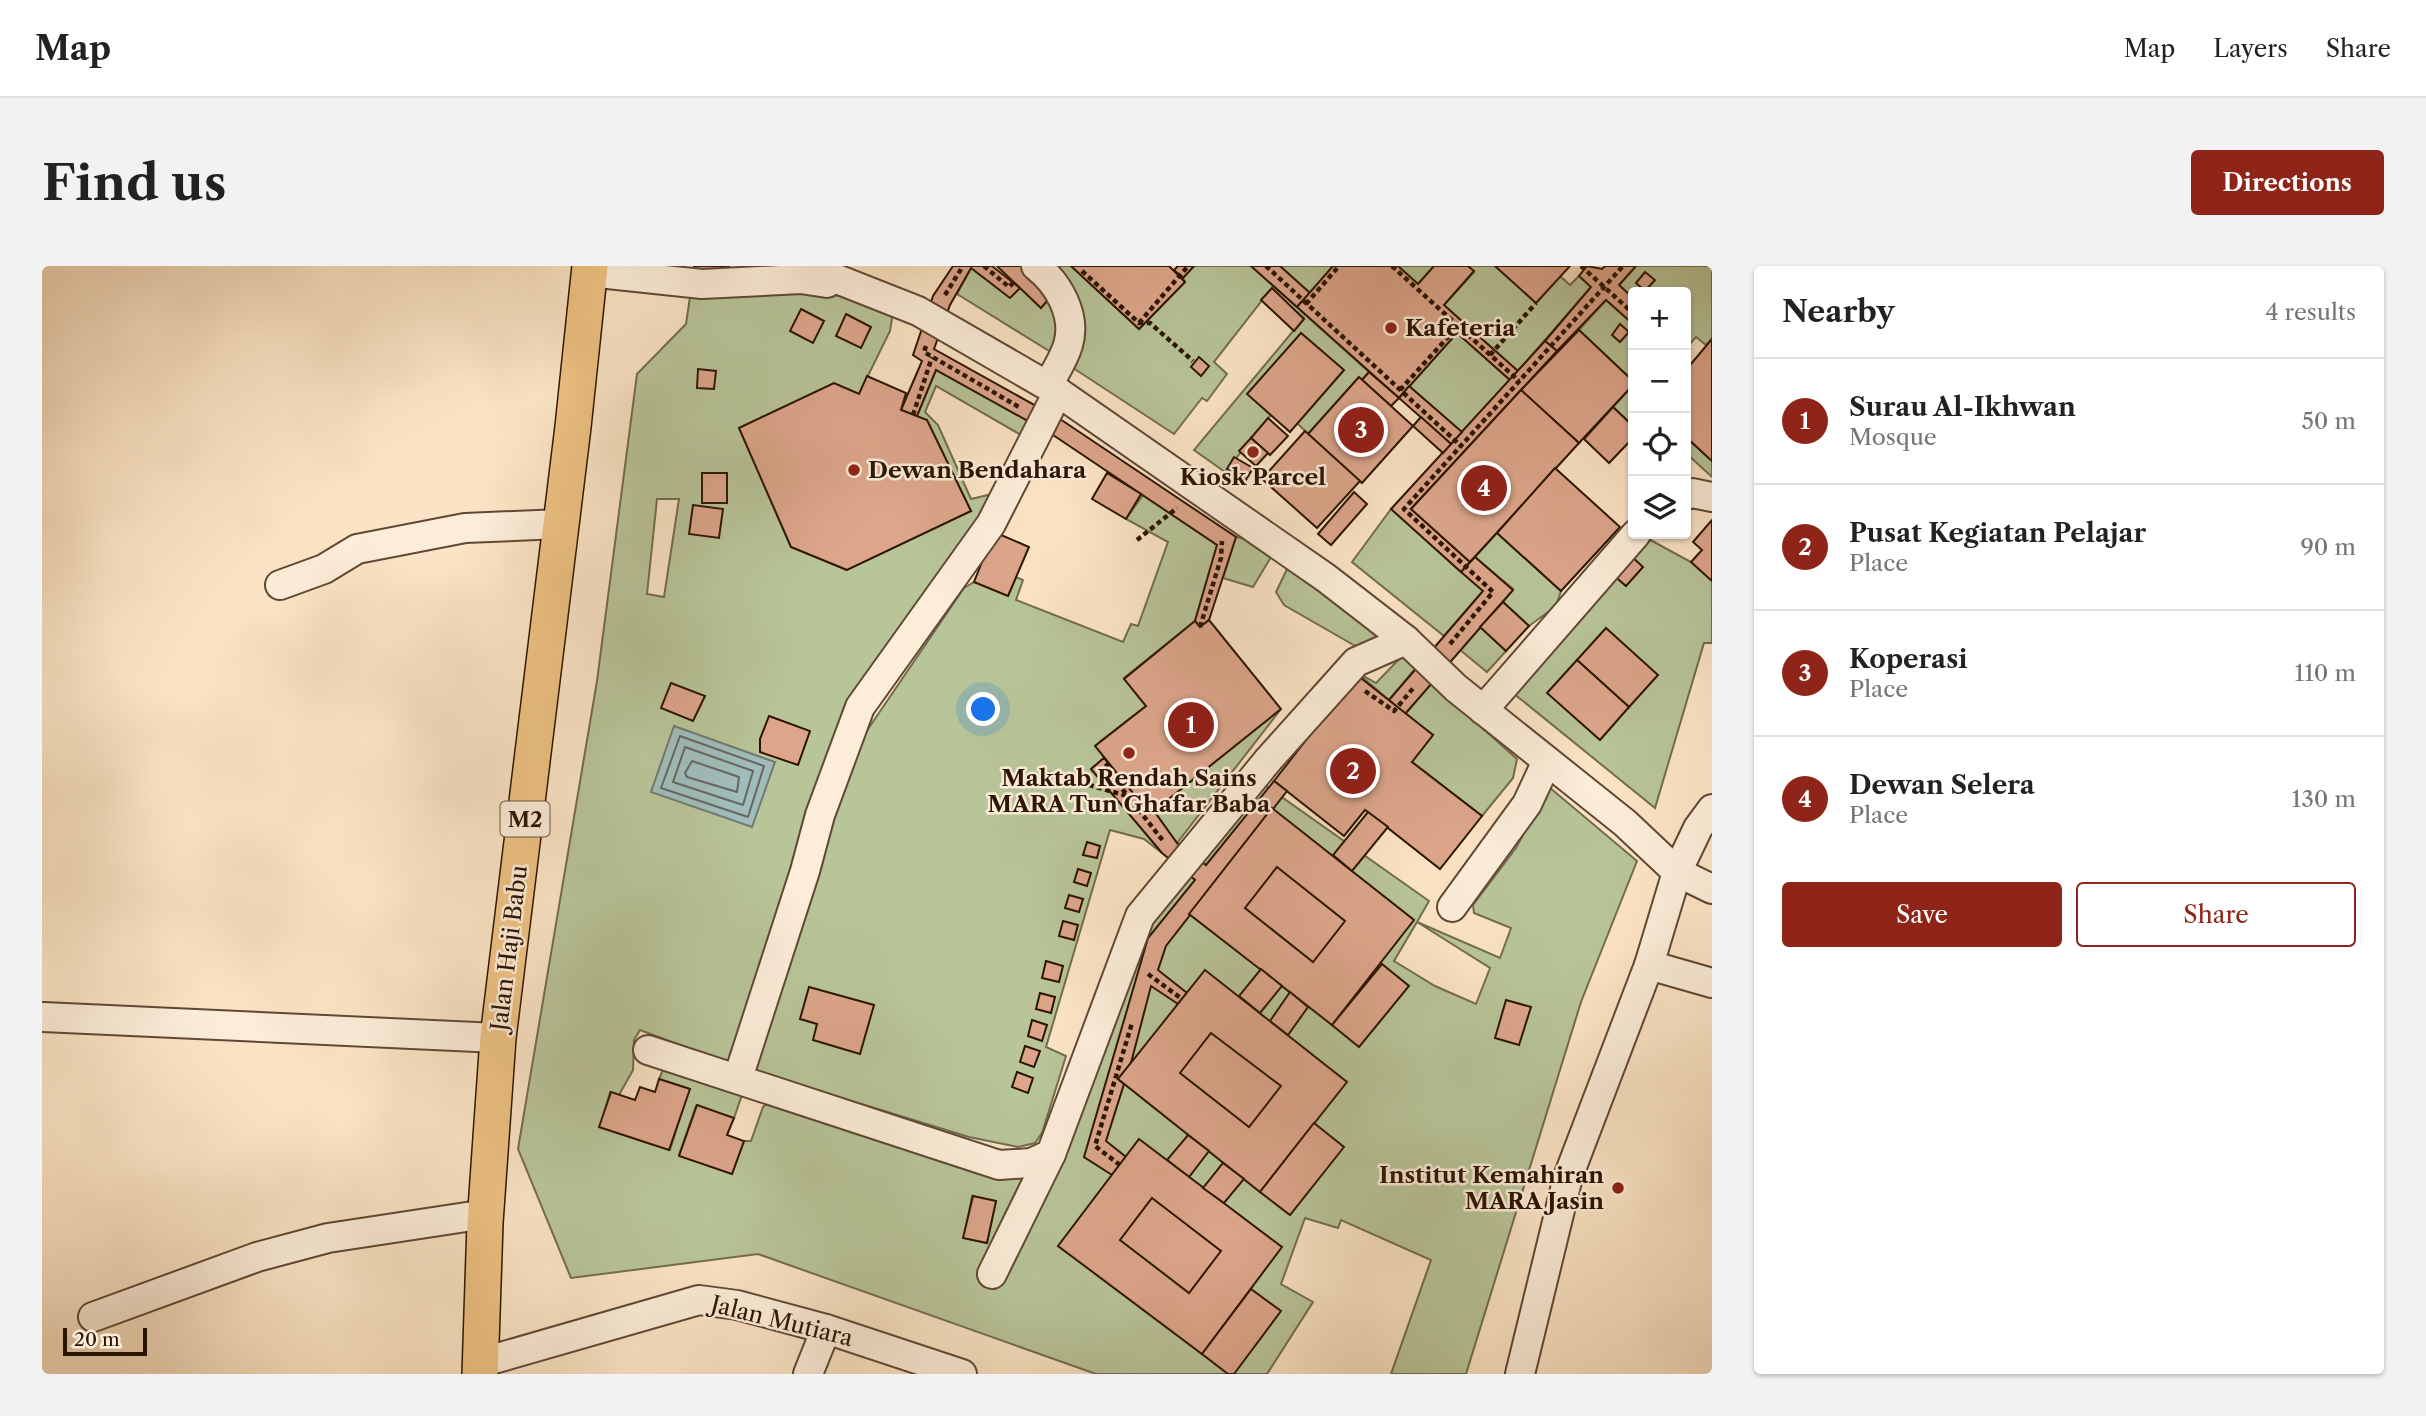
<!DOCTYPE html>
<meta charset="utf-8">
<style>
:root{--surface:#fff;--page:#f2f2f2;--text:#222;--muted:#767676;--line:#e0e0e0;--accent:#8f2418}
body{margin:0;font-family:"Libre Caslon Text",serif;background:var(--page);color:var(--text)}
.controls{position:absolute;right:21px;top:21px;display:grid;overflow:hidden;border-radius:7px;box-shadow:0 2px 5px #0004}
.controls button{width:63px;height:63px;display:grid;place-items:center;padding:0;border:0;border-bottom:2px solid var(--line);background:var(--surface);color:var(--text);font:35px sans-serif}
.scale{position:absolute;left:21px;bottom:18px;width:84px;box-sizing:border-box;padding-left:7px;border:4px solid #2c1404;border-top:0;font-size:19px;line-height:24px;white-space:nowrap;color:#2c1404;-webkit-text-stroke:5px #fcedd9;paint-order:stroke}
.you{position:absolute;left:942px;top:444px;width:24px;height:24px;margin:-18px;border:5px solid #fff;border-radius:50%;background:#1a73e8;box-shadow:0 0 0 10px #1a73e833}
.badge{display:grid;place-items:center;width:46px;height:46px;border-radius:50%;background:var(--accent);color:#fff;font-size:23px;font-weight:700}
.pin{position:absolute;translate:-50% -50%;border:4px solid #fff;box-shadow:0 2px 7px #0006}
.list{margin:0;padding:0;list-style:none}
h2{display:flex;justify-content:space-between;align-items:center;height:91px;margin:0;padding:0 28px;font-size:30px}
h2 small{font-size:23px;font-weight:400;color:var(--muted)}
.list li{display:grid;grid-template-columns:46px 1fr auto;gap:21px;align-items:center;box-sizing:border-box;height:126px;padding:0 28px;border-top:2px solid var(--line)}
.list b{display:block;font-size:26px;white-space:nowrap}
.list p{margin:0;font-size:23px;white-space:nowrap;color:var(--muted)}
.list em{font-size:23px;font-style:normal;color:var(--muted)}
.actions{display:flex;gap:14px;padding:21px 28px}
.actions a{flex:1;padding:16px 0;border:2px solid var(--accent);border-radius:7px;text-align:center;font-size:24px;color:var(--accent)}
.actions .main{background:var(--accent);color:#fff}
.icon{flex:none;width:38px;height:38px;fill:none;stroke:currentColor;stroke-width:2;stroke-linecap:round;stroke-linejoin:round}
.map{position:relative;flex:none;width:1670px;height:1108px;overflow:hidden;border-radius:7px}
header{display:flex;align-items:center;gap:42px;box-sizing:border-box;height:98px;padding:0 35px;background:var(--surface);border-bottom:2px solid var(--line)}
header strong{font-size:33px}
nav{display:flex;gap:38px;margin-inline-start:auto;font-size:24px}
.intro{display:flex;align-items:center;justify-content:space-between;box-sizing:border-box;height:168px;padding:0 42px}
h1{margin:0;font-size:49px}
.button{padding:18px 32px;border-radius:7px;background:var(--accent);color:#fff;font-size:24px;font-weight:700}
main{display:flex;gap:42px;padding:0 42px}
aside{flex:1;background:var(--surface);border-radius:7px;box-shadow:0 2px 5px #0004}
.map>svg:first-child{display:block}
</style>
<header>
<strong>Map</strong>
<nav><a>Map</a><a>Layers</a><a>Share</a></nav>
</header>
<div class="intro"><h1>Find us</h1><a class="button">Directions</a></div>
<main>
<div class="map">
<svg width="1670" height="1108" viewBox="0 0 1670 1108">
<rect width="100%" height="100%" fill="#fbe4c5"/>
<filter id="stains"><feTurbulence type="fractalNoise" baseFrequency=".00286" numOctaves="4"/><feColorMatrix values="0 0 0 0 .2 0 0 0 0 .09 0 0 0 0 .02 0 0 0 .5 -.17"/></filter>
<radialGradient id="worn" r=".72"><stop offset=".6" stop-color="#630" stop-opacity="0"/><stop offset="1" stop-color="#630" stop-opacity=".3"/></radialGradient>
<g fill="#b8c599" stroke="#726c4e" stroke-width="2" fill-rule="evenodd">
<polygon points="1009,0 1029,0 1097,63 1143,16 1141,12 1152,0 1209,0 1327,106 1320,114 1316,112 1266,168 1255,157 1302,104 1259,67 1229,149 1183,206 1152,184 1262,52 1229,23 1172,96 1185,108 1165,135 1160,132 1132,168 1028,100"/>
<polygon points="1238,0 1291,0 1268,27"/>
<polygon points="1356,0 1392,0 1376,18"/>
<polygon points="1426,0 1453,0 1494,37 1518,10 1528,19 1537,10 1549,21 1476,105 1402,39 1432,6"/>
<polygon points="1594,0 1670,0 1670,73 1664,79 1654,71 1646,80 1644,78 1644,26 1591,26 1591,32 1577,19"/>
<polygon points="929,2 967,31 978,22 999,42 1008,31 1019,51 1012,88 915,28"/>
<path d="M742 21 823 34 851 46 848 65 817 128 792 117 697 162 749 281 804 304 929 245 885 154 875 150 894 104 990 157 979 169 894 120 883 146 896 159 929 233 950 228 938 256 820 424 691 799 598 764 592 774 591 804 577 829 568 826 558 861 628 884 647 823 617 813 623 799 701 826 692 852 654 840 637 889 690 908 702 875H709L721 841 732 834 988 905 1096 674 1146 608 1151 611 1157 594 1224 520 1387 635 1375 656 1458 692 1469 662 1432 647 1431 639 1474 582 1507 521 1595 595 1539 736 1424 1108H1349L1389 994 1299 954 1296 962 1263 952 1239 1018 1271 1036 1225 1108H1054L716 988 529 1012 476 883 555 415 595 108 644 58 648 31ZM615 233H637L622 331 605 328ZM1375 656 1448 702 1434 738 1393 720 1352 695ZM930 930 954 935 945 977 922 972Z"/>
<polygon points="1564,34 1591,58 1591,115 1537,64"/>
<polygon points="1415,67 1468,114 1420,166 1367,120"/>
<polygon points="1591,119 1591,152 1587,156 1571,141"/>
<polygon points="1644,171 1670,195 1670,211 1644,187"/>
<polygon points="1101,229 1175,279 1153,355 1082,412 1104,440 1059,475 1062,492 1050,502 1120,587 1102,573 1068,564 1004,781 1024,790 1000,867 993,877 976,881 927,871 715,806 709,798 791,535 824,466 922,322 932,316 966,330 974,311 981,314 974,334 1081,376 1089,358 1096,360 1126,276 1084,253"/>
<polygon points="1349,243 1441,325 1402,370 1310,296"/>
<polygon points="1455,267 1519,325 1514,340 1487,360 1461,336 1471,323 1433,291"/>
<polygon points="1194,271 1226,278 1229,291 1211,321 1181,312"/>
<polygon points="1603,271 1649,296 1670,315 1670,377 1662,377 1613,542 1471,427"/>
<polygon points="1247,299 1340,363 1337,371 1315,381 1242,339 1234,326"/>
<polygon points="1438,361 1464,385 1445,406 1418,384"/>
<polygon points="1362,388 1374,402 1347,434 1313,405 1334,417"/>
<polygon points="1390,417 1475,493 1471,512 1440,550 1370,496 1391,469 1363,448"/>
<polygon points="1239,443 1135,577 1112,545"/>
</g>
<polygon fill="#a0bdbb" stroke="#727972" stroke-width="2" points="632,460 733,496 710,561 609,526"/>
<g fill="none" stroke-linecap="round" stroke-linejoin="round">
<g stroke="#666860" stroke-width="2">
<polygon points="638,470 722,500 706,551 619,522"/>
<polygon points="643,481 711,505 701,539 631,516"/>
<polygon points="650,495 697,511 695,526 645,511 643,507"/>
</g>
</g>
<g fill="#dda68b" stroke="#2c1404" stroke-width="2">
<polygon points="652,0 687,0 685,10 652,6"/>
<polygon points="911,0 950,0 978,22 968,32 929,2 908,39 892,83 1021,155 1194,271 1167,354 1158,361 1153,355 1175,279 1011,169 894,104 875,150 859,144 880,95 871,89 891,30"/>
<polygon points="955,0 1009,0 1024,13 999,42"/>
<polygon points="1029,0 1127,0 1143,16 1097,63"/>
<polygon points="1136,0 1152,0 1141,12 1132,4"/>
<polygon points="1209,0 1238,0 1268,27 1255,41"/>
<polygon points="1291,0 1356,0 1376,18 1392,0 1426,0 1432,5 1402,39 1423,58 1357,132 1255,41"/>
<polygon points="1453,0 1528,0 1494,37"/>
<polygon points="1545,0 1560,3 1563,0 1594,0 1577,19 1591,32 1591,58 1564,34 1515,85 1503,75 1549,21 1537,10"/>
<polygon points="1603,6 1613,14 1603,25 1594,17"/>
<polygon points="1230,22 1262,53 1252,65 1219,34"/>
<polygon points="759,43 782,55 771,77 748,65"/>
<polygon points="804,48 829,61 819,82 794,70"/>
<polygon points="1423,58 1476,105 1468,114 1415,67"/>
<polygon points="1578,58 1587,66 1578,76 1570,69"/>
<polygon points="1537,64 1591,115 1591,119 1537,177 1479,124"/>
<polygon points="1259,67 1302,104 1248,166 1205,128"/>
<polygon points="1670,73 1670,195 1644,171 1644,104"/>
<polygon points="1670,73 1670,195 1644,171 1644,104"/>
<polygon points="1503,75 1515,85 1369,243 1428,296 1419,306 1349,243"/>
<polygon points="1157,91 1167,100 1159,110 1149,101"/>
<polygon points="656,103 674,105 672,123 655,122"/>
<polygon points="1327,106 1357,132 1349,140 1320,114"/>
<polygon points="825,110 864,127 859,144 885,154 929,245 805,304 749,281 697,162 792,117 817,128"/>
<polygon points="1317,111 1371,160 1320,217 1266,168"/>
<polygon points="1367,120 1420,166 1409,178 1357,132"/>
<polygon points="1479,124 1537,177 1428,296 1369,243"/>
<polygon points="1571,141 1591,160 1591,172 1567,197 1542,173"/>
<polygon points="1379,151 1409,178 1401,187 1371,160"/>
<polygon points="1226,152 1246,170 1228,189 1209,172"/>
<polygon points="1263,165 1318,215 1275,262 1220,213"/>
<polygon points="1209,172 1226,187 1214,200 1197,185"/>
<polygon points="1192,191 1211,202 1204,214 1185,203"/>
<polygon points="1513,202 1578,261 1519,325 1455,267"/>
<rect x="660" y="207" width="25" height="30"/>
<polygon points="1065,207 1099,228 1084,253 1050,233"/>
<polygon points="1312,226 1325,238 1289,279 1276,268"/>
<polygon points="651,239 681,243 677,272 647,268"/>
<polygon points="1670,254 1670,315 1649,296 1660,284 1651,276"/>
<polygon points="952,266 987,281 966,330 932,316"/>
<polygon points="1587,288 1601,301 1584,320 1570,308"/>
<polygon points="1433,291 1471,324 1363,448 1347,434 1441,325 1419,306"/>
<polygon points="1461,336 1487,360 1464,385 1438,361"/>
<polygon points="1167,354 1239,443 1108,548 1053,480 1104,440 1082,413 1153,355 1158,361"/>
<polygon points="1564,362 1616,409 1587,441 1535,394"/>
<polygon points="1535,394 1587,441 1558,474 1505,427"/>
<polygon points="1315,409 1391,469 1370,496 1440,550 1398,603 1323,544 1302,570 1232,515"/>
<polygon points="629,417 663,430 651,455 619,442"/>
<polygon points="727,450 768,465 756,499 718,486 718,473"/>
<polygon points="1062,492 1108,548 1112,545 1135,577 1164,599 1232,515 1245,525 1124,680 1116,704 1145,727 1136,738 1109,720 1089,797 1076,813 1082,818 1064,875 1084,891 1070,909 1042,891 1106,672 1153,614 1120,587 1049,503"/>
<polygon points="1230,542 1372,654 1290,759 1147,648"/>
<polygon points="1326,546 1346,561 1310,605 1291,589"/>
<polygon points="1045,576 1058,580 1055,592 1041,589"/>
<polygon points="1235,601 1303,655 1271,696 1203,642"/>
<polygon points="1036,603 1049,607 1045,620 1032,616"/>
<polygon points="1027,629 1041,633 1037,646 1023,642"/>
<polygon points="1021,655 1036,659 1032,674 1017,670"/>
<polygon points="1004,695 1021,700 1017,716 1000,712"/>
<polygon points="1340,698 1367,720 1317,781 1290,759"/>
<polygon points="1219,703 1240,720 1218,747 1197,730"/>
<polygon points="1163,704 1305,816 1218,926 1076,813"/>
<polygon points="767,721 832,739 818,788 771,774 775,758 758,753"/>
<polygon points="1248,726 1266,741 1246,769 1228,755"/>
<polygon points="998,727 1013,731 1009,747 994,743"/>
<polygon points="1464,734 1489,741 1477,779 1453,772"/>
<polygon points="990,754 1005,759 1000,775 986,770"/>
<polygon points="1169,767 1239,820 1207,861 1138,807"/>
<polygon points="983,780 998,785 992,801 978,796"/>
<polygon points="975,806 991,812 986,827 970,821"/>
<polygon points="617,813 648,823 627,884 557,861 569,826 593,834 598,821 613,826"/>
<polygon points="655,839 692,852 685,869 702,875 690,908 637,890"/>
<polygon points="1272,857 1302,881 1248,949 1218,926"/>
<polygon points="1146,869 1167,885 1147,911 1125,894"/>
<polygon points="1097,873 1240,981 1160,1088 1016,980"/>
<polygon points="1181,897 1202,913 1182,937 1161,922"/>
<polygon points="931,930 954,935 945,977 921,972"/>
<polygon points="1110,932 1179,985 1147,1027 1078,974"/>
<polygon points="1209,1023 1239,1045 1192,1108 1186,1108 1160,1088"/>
</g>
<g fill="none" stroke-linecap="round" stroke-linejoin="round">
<defs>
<g id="minor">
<polyline points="762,0 876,45 1016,126 1284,312 1364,374 1414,422 1583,557 1635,606 1670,623"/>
<path d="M994 0C1016 17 1035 49 1026 79 1022 93 1013 106 1006 119"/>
<polyline points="547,6 660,18 759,13 785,17"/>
<polyline points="1644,229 1650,227 1670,231"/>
<polyline points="238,319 282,303 315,283 423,262 519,258"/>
<polyline points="1441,444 1594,268"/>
<polyline points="1410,641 1485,538 1505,495"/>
<polyline points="1607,699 1670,717"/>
<polyline points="1,751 456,772"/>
<polyline points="606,784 957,899 989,897 1009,888 1098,650 1227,493 1314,396 1364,374"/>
<polyline points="696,812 763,605 778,549 818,441 949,258 1016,126"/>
<polyline points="950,1008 1009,888"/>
<polyline points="51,1051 215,991 286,972 444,948"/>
<polyline points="438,1097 657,1034 695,1039 784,1063 920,1108"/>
<polyline points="766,1108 784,1063"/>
<polyline points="1478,1108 1526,911 1607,699 1635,606 1656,562 1670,543"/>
</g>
<polyline id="major" points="438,1108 443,957 456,772 531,161 548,0"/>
</defs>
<use href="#minor" stroke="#604834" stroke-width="32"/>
<use href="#major" stroke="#2c1404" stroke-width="38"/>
<g stroke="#2c1404" stroke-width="4.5" stroke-dasharray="5 3.5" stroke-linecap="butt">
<polyline points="942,0 967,21 972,16"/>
<polyline points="1224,0 1419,180"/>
<polyline points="1350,0 1477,115"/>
<polyline points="1539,0 1591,47"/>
<polyline points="1040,5 1097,57 1108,57 1151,95"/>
<polyline points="903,29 921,0"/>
<polyline points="1264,38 1297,0"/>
<polyline points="1097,57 1146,0"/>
<polyline points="884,80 882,86 977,141"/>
<polyline points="1448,89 1494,37"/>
<polyline points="1644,94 1648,98"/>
<polyline points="1358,124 1416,60"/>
<polyline points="871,149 890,91"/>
<polyline points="1095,274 1135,242"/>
<polyline points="1158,361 1179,292 1180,275"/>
<polyline points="1408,378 1451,326 1362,243 1581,0"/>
<polyline points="1323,425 1352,445 1373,420"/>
<polyline points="1067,497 1063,501 1122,576"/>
<polyline points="1006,507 1085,530"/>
<polyline points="1106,708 1140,733"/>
<polyline points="1078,899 1053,880 1090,757"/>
</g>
<use href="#minor" stroke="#fcedd9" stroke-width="28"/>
<use href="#major" stroke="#eec282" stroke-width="35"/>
</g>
<g fill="#8f2418" stroke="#fcedd9" stroke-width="2.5">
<circle cx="1349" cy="62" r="7"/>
<circle cx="1211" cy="186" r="7"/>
<circle cx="812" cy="204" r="7"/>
<circle cx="1087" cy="487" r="7"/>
<circle cx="1576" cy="922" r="7"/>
</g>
<g text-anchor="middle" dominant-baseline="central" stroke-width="5" stroke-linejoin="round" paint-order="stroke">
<rect fill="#fcedd9" stroke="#6a5544" stroke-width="2" x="458.5" y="535.5" width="49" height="35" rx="5"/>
<g font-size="21" font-weight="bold" fill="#2c1404">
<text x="483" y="553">M2</text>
</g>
<g font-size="23" font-weight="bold" fill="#2c1404" stroke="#fcedd9" text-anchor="start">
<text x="1363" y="62">Kafeteria</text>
<text x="826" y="204">Dewan Bendahara</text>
<text x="1211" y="211" text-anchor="middle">Kiosk Parcel</text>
<text x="1087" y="512" text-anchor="middle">Maktab Rendah Sains<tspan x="1087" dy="26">MARA Tun Ghafar Baba</tspan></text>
<text x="1562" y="909" text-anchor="end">Institut Kemahiran<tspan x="1562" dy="26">MARA Jasin</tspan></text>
</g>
<g font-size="23" fill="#2c1404" stroke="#fcedd9">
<text transform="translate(467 682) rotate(-83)">Jalan Haji Babu</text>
<text transform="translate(740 1055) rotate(14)">Jalan Mutiara</text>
</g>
</g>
<rect width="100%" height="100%" filter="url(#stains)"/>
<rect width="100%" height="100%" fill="url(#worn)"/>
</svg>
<div class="controls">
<button>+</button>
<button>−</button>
<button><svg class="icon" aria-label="locate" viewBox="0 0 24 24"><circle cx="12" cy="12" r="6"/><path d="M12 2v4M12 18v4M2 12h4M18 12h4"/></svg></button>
<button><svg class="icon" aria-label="layers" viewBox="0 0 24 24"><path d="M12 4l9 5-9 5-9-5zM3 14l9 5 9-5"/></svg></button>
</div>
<div class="scale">20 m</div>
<div class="you"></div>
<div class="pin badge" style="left:1149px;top:459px">1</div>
<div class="pin badge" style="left:1311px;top:505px">2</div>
<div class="pin badge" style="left:1319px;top:164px">3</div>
<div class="pin badge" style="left:1442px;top:222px">4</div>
</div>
<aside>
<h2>Nearby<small>4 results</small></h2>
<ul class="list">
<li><span class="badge">1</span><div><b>Surau Al-Ikhwan</b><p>Mosque</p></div><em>50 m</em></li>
<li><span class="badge">2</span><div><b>Pusat Kegiatan Pelajar</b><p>Place</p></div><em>90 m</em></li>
<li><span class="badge">3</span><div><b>Koperasi</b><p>Place</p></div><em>110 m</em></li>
<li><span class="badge">4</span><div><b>Dewan Selera</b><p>Place</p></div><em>130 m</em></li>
</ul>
<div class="actions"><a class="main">Save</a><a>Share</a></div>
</aside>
</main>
